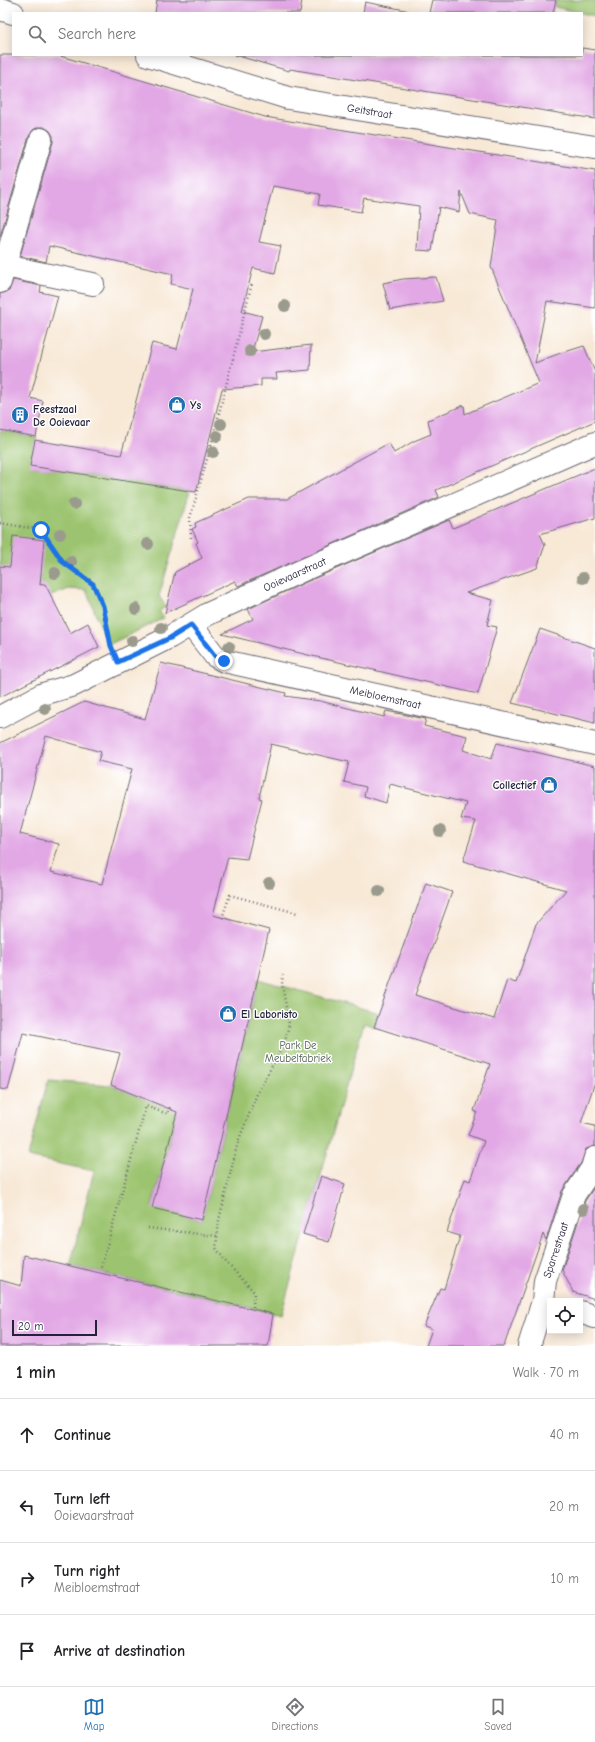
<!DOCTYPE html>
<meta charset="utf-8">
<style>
:root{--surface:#fff;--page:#f2f2f2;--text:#202124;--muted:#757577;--line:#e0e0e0;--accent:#1f6fb2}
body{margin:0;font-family:"Comic Neue",sans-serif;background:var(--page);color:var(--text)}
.controls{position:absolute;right:12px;bottom:12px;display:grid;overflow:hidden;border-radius:0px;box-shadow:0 2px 10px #0003}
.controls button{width:36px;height:36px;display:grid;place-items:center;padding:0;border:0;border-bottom:1px solid var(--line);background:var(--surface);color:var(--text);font:20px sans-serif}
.scale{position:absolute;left:12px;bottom:10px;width:85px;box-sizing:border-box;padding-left:4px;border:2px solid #22223b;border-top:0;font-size:11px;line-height:14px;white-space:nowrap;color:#22223b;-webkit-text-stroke:3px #fff;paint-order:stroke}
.stop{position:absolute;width:12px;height:12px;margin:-9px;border:3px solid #1a73e8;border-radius:50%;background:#fff}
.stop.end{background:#1a73e8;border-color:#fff;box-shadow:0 1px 4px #0008}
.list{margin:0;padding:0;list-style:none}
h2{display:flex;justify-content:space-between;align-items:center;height:52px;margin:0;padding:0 16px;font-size:17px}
h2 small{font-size:13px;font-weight:400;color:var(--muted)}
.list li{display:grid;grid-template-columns:26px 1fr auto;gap:12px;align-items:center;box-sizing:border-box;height:72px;padding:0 16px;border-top:1px solid var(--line)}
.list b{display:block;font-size:15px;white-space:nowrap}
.list p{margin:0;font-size:13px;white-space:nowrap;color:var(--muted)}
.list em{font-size:13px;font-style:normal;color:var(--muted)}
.icon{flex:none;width:22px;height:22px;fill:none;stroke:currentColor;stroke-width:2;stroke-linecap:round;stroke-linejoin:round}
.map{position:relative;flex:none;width:595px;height:1346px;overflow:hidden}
.search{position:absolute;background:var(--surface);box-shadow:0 2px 10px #0003;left:12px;right:12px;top:12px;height:44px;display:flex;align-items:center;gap:10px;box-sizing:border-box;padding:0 14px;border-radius:0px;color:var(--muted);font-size:15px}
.sheet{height:340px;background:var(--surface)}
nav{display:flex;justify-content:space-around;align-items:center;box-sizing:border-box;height:56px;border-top:1px solid var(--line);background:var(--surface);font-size:11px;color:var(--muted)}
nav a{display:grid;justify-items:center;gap:2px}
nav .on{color:var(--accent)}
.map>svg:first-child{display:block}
</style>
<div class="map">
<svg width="595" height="1346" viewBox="0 0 595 1346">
<rect width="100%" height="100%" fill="#fff"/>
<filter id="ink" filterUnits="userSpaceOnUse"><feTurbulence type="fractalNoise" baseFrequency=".025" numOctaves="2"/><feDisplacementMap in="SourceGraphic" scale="8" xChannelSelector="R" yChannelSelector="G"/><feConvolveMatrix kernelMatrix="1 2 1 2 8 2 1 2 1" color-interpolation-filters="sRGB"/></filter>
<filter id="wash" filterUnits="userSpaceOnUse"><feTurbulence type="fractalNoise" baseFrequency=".012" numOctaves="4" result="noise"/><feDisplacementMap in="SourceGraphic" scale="16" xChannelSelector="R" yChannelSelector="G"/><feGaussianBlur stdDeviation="0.9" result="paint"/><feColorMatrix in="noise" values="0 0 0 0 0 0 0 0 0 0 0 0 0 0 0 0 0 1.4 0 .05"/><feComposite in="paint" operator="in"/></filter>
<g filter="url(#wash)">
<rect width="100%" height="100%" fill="#f8e9d7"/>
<g fill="#9cc470" stroke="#5f7356">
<polygon points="556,0 595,0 595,16 555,7"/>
<polygon points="0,430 36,437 31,466 190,491 159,596 166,607 159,611 164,618 108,645 86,590 69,589 51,596 0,604"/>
<polygon points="258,979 379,1013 374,1027 364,1023 281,1315 70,1266 94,1171 28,1157 48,1080 111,1085 162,1105 178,1109 152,1207 202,1220"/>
</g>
<g id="blocks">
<g fill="#e2a8e5" fill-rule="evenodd">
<polygon points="157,0 302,0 300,13 155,13"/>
<polygon points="432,0 556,0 553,13 429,13"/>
<polygon points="365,2 405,10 414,13 363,13"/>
<polygon points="582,48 595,50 595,119 350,79 290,69 289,71 235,55 582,55"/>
<polygon points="0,55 57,55 265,117 595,171 595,308 547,301 535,363 558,354 584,346 595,372 595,421 436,490 439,497 238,586 235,581 165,613 175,572 202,558 196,543 198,542 192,529 196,527 195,523 249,499 287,499 389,443 394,453 414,441 431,434 428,420 464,405 465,414 539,383 491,267 498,220 470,214 461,192 459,212 439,207 432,251 417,250 419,206 364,198 361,212 318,205 320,194 273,186 259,242 281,246 275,273 253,268 242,311 262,316 252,352 311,345 310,370 276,373 277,379 261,379 261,386 222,389 196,492 30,466 35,440 121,455 152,343 177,349 193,289 171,284 173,274 49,246 46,262 20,256 53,142 53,136 50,131 44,127 38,127 33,130 29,136 0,237"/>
<polygon points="436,277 443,301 390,310 383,283 403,279"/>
<polygon points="13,280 41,286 40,292 58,296 30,398 43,401 36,437 0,430 0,294 9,291"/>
<polygon points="595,468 595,518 540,534 545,545 537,568 466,593 493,600 487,625 497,627 478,694 308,655 222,634 253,619 248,609 306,582 449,520 453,528"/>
<polygon points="13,536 44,540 40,585 45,584 70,633 88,623 99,647 0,697 0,566 10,567"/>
<polygon points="540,629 595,648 595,723 512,703"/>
<path d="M161 663 286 693 285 696 320 701 384 717 386 711 426 719 424 726 467 736 463 750 491 759 497 743 595 766V1082L581 1123 595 1126V1146L586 1149 581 1163 562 1191 546 1240 543 1234 504 1346H426L432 1329 424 1326 440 1288 444 1289 460 1236 447 1232 465 1179 470 1181 484 1141 468 1135 477 1112 474 1111 490 1064 374 1027 426 883 452 892 415 995 494 1019 507 980 516 983 536 924 566 890 463 861 476 821 461 819 466 803 390 784 386 803 364 796 366 787 344 782 349 762 271 744 259 798 262 799 247 859 228 857 213 915 269 930 202 1220 152 1208 177 1112 111 1085 120 1053 23 1033 8 1090 0 1089V743L84 702 145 719ZM46 736 101 752 98 761 132 769 102 884 51 872 59 844 20 834Z"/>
<polygon points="321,1176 345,1184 329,1242 303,1234"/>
<polygon points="595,1186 595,1299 573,1292 562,1270 585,1201"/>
<polygon points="24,1255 273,1314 268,1346 0,1346 0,1280 21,1286"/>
</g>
</g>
</g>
<g filter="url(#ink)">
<use href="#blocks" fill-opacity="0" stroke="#6d6872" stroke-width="1"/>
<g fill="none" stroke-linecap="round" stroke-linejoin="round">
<defs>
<g id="minor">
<polyline points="0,9 13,13"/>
<path id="s1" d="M148 55 288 98 595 147"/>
<polyline points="0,265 93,284"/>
<polyline points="0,282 41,139"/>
<path id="s2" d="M191 625 215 656 224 661 595 744"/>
<path id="s3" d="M0 717 43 694 74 685 170 637 208 614 301 571 595 443"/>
<polyline points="580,1312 595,1317"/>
<path id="s4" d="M529 1346 543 1301 545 1281 574 1195 592 1168 595 1158"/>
</g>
</defs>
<use href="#minor" stroke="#6d6872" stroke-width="24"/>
<g stroke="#6d6872" stroke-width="2.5" stroke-dasharray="1 3" stroke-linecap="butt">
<polyline points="0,523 41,530 63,562 93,584 103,606 109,639"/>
<polyline points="191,538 190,518 209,453 252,283"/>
<polyline points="222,918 230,895 297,913"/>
<polyline points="148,1228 217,1236"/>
<polyline points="101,1267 146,1106 167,1114 170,1107"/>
<polyline points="253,1307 254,1292 226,1262 216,1248 219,1220 238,1142 257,1094 285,1042 289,1024 282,984 283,975"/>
</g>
<use href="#minor" stroke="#fff" stroke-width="22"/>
</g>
<g fill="#9a9b8c">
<circle cx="285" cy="306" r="6"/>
<circle cx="264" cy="334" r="6"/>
<circle cx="250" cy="351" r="6"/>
<circle cx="221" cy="424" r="6"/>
<circle cx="217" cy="436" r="6"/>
<circle cx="213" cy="452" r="6"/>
<circle cx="74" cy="504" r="6"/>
<circle cx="60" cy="534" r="6"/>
<circle cx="148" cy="544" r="6"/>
<circle cx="71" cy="562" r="6"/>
<circle cx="55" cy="573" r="6"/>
<circle cx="583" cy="578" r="6"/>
<circle cx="136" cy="609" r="6"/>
<circle cx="161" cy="628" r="6"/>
<circle cx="132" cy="641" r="6"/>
<circle cx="229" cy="647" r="6"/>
<circle cx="45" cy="709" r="6"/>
<circle cx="440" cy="831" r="6"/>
<circle cx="269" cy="883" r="6"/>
<circle cx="379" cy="891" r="6"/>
<circle cx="583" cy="1209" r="6"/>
</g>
</g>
<g fill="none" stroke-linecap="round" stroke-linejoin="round" filter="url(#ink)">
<polyline stroke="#1a73e8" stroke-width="5" points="41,530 63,562 93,584 103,606 111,646 118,662 170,638 191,625 215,656 224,661"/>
</g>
<defs>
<symbol id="shop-disc" viewBox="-11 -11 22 22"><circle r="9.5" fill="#1f6fb2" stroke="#fff"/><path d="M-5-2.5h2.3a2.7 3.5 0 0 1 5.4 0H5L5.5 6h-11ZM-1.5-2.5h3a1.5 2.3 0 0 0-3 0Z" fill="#fff"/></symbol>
<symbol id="building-disc" viewBox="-11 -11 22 22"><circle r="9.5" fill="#1f6fb2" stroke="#fff"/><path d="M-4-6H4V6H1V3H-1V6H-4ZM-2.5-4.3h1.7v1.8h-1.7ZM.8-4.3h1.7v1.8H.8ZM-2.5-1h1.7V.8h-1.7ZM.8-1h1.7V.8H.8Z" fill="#fff"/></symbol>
</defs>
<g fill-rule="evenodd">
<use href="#shop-disc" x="167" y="395" width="20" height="20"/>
<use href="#building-disc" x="10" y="405" width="20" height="20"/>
<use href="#shop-disc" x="539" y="775" width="20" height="20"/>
<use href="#shop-disc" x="218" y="1004" width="20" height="20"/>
</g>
<g text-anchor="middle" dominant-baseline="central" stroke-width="3" stroke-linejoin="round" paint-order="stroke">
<g font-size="11" fill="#22223b" stroke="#fff">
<text stroke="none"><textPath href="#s1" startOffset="229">Geitstraat</textPath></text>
<text stroke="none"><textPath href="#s3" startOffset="328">Ooievaarstraat</textPath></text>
<text stroke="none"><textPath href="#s2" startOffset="215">Meibloemstraat</textPath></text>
<text stroke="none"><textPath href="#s4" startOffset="100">Sparrestraat</textPath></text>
</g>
<g font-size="11" font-weight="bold" fill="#22223b" stroke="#fff" text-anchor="start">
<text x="190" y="405">Ys</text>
<text x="33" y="409">Feestzaal<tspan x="33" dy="13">De Ooievaar</tspan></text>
<text x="536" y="785" text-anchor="end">Collectief</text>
<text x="241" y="1014">El Laboristo</text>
</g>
<g font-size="11" fill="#4d5b4e" stroke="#fff">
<text x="298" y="1045">Park De<tspan x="298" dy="13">Meubelfabriek</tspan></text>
</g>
</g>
</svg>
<div class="controls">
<button><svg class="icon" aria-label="locate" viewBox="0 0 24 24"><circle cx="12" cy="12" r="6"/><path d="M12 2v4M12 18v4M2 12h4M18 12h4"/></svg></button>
</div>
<div class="scale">20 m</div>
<div class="stop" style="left:41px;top:530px"></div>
<div class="stop end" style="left:224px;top:661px"></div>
<div class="search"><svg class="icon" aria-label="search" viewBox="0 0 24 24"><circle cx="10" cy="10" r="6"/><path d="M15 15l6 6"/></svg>Search here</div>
</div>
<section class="sheet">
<h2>1 min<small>Walk · 70 m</small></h2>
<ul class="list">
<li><svg class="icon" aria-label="ahead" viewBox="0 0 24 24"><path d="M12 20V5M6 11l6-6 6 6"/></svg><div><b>Continue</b></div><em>40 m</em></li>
<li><svg class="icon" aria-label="left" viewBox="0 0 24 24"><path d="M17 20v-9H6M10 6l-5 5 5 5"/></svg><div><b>Turn left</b><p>Ooievaarstraat</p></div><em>20 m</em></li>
<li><svg class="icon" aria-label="right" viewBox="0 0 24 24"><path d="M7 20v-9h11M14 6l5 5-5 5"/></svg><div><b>Turn right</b><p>Meibloemstraat</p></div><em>10 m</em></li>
<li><svg class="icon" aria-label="arrive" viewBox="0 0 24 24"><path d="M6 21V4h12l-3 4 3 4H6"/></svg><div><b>Arrive at destination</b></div></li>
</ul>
</section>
<nav>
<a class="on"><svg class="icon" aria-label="map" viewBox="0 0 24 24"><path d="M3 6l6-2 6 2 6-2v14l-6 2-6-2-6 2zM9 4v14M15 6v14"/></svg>Map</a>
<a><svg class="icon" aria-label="directions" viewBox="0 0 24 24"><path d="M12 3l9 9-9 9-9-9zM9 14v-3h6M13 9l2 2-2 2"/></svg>Directions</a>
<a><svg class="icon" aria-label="saved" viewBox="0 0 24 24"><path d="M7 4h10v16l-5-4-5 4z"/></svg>Saved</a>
</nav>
